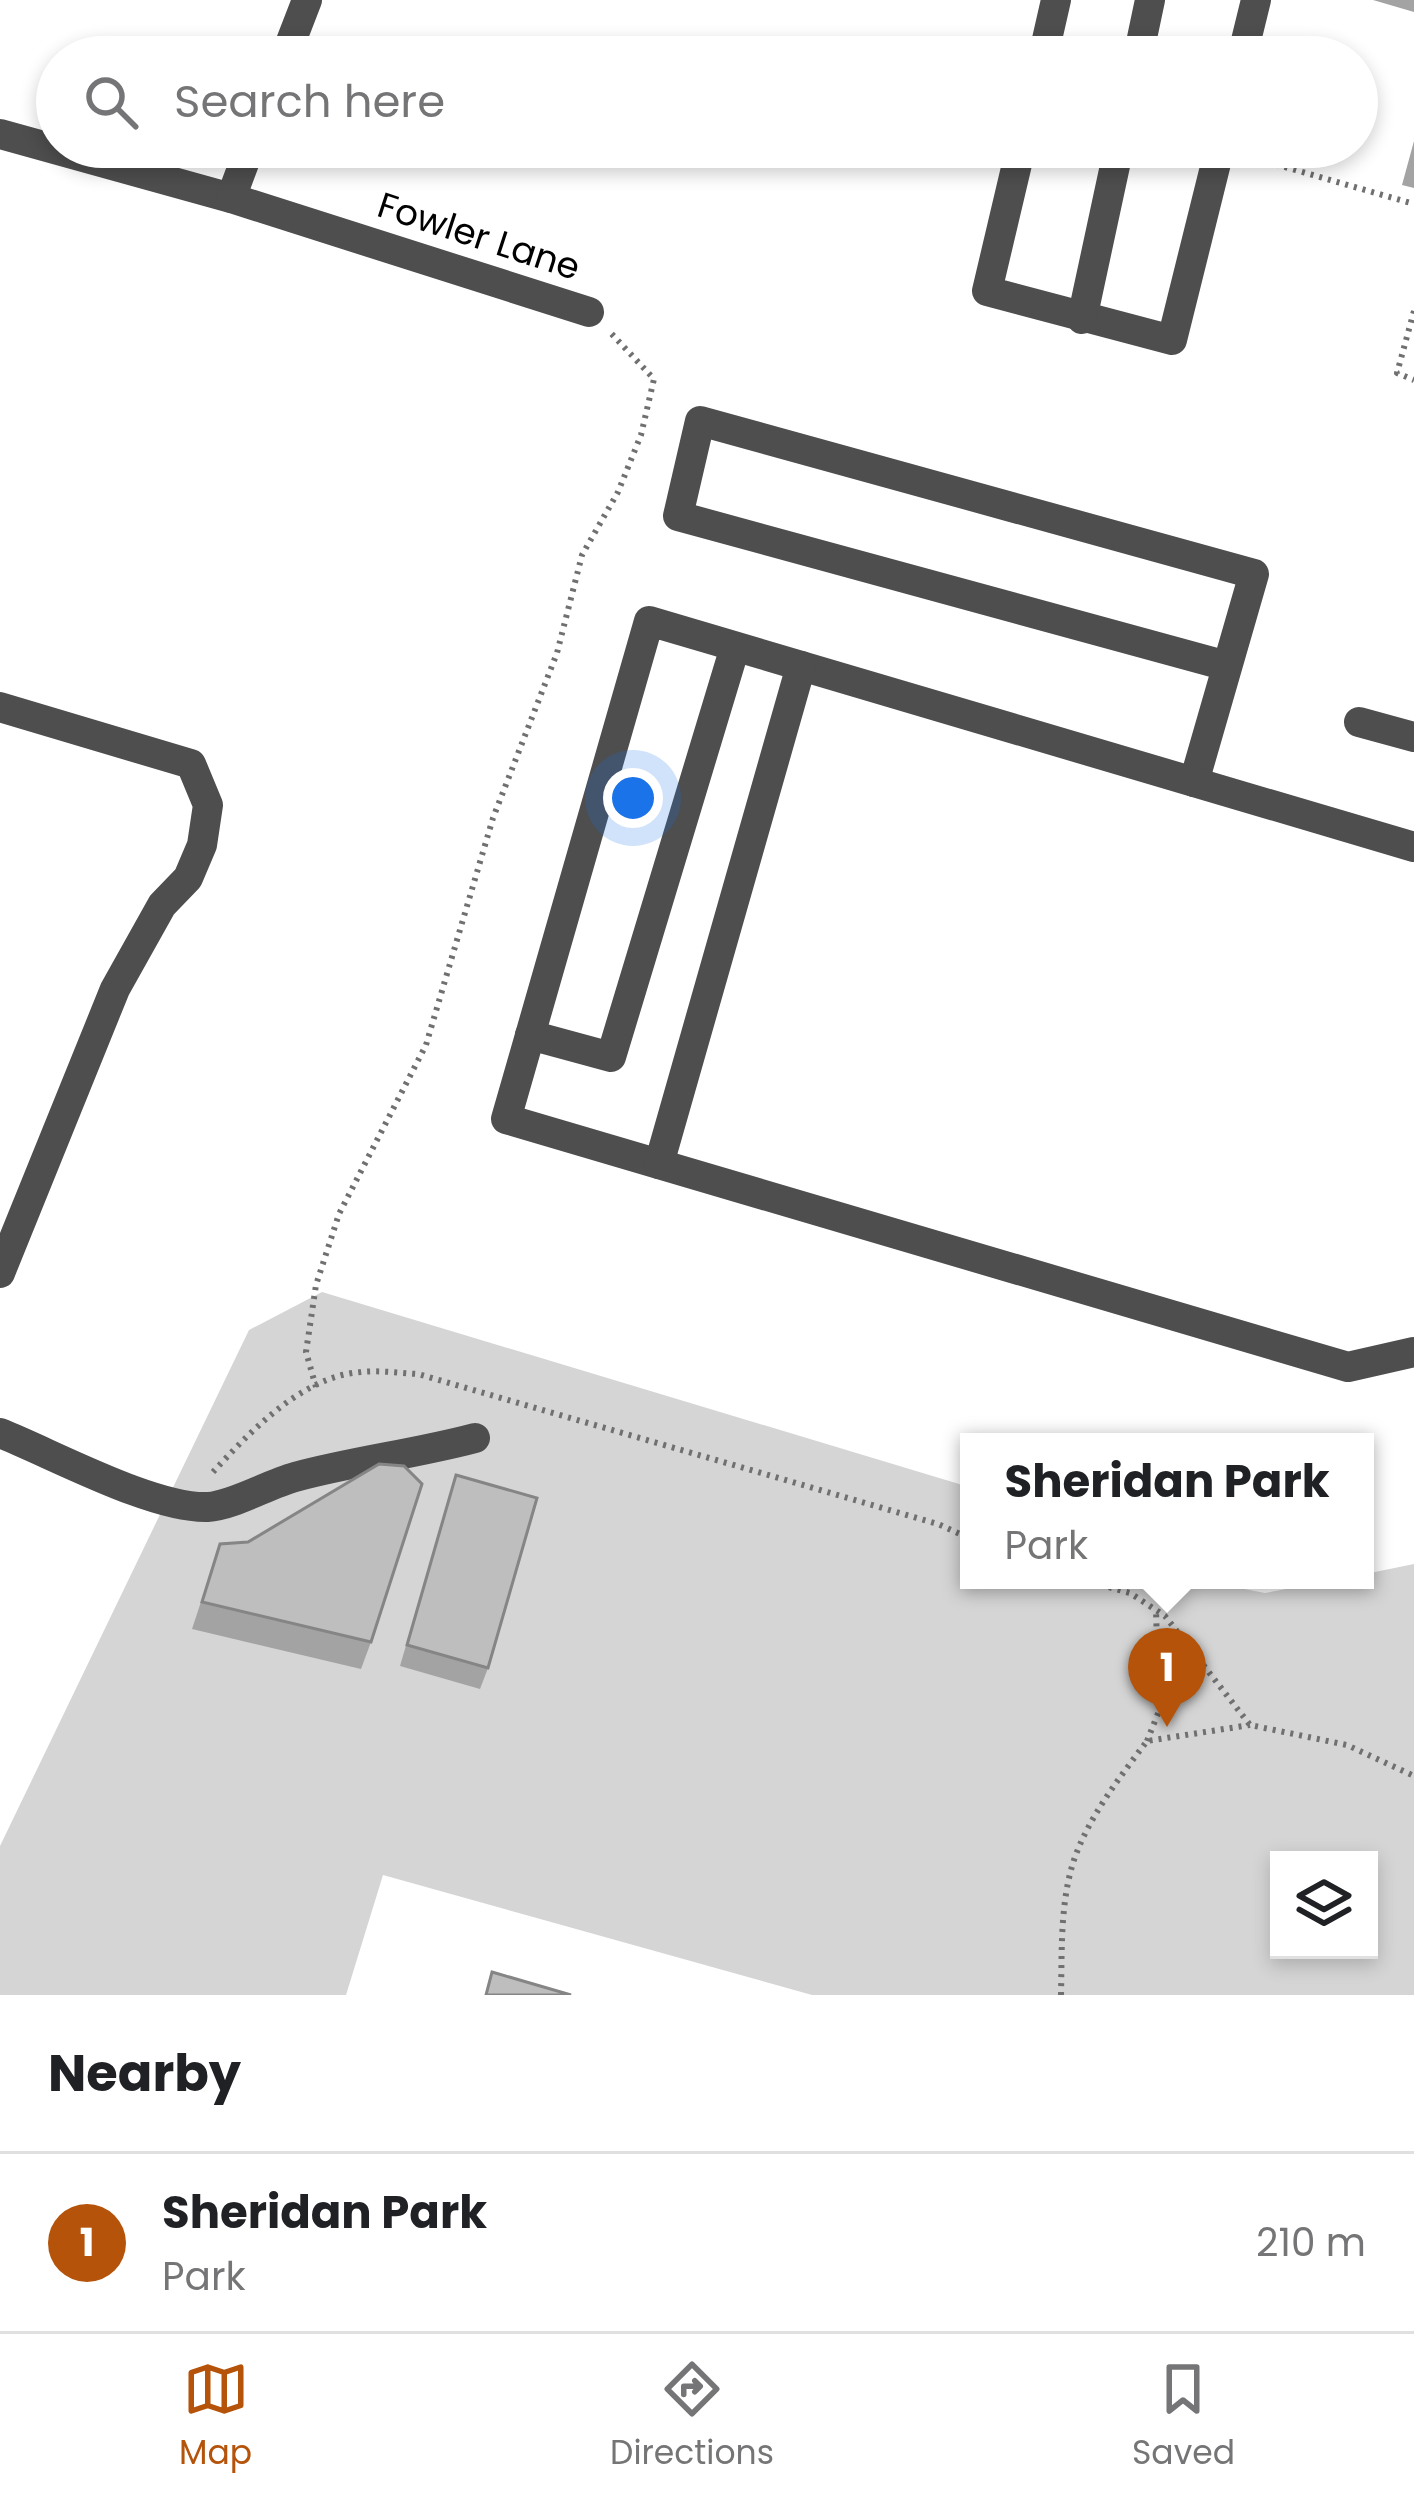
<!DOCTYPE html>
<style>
:root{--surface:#fff;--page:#f2f2f2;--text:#202124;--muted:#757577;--line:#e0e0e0;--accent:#b45309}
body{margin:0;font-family:Poppins,sans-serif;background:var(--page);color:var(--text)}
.controls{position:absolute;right:36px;bottom:36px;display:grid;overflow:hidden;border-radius:0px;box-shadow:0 6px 18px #0003}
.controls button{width:108px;height:108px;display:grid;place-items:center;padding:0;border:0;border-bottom:3px solid var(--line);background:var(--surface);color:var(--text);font:60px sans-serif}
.you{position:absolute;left:633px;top:798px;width:42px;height:42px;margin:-30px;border:9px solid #fff;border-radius:50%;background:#1a73e8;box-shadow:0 0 0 18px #1a73e833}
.badge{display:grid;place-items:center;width:78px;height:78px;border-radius:50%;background:var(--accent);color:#fff;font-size:39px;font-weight:700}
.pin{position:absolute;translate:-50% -99px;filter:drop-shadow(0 3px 6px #0008)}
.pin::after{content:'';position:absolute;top:63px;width:42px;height:36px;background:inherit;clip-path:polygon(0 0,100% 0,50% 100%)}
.popup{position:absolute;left:960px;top:1433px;width:414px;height:156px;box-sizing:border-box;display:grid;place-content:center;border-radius:0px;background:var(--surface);filter:drop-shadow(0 3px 9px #0005);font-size:39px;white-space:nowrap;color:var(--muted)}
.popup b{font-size:45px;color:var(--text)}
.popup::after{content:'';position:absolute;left:50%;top:100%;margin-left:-24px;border:24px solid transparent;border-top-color:var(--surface)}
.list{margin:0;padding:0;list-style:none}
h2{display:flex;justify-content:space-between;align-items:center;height:156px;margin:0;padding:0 48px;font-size:51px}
h2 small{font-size:39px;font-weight:400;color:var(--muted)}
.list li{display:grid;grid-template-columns:78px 1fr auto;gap:36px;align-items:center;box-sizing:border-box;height:180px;padding:0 48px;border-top:3px solid var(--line)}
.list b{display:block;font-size:45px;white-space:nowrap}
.list p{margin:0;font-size:39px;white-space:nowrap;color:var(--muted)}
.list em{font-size:39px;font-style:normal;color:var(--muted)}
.icon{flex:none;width:66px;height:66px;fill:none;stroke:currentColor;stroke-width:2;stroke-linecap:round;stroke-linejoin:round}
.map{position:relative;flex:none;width:1414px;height:1995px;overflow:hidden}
.search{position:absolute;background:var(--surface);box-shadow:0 6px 18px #0003;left:36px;right:36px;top:36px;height:132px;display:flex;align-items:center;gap:30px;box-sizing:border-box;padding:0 42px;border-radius:66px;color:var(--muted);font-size:45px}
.sheet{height:336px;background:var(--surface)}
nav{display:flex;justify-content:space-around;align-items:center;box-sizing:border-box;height:168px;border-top:3px solid var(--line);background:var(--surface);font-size:33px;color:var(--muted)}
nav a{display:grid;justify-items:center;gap:6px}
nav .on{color:var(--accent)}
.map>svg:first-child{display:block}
</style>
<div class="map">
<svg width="1414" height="1995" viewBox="0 0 1414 1995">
<rect width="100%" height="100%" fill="#fff"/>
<path fill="#d5d5d5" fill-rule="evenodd" d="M322 1292 969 1487V1580H1198L1265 1593 1334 1580H1365V1574L1414 1564V1995H812L383 1875 346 1995H0V1846L249 1330ZM1279 1860H1369V1950H1279Z"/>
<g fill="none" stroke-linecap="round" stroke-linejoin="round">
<g stroke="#707070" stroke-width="6" stroke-dasharray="3 6" stroke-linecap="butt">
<polyline points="1250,157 1414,204"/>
<polyline points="1414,311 1397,373 1414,380"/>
<polyline points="316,1387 306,1352 316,1285 339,1214 426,1045 493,818 557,653 582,555 618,492 641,435 654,379 608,330"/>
<path d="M213 1472C250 1432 302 1376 361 1372 379 1370 399 1373 418 1374L938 1524 969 1538"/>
<polyline points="1083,1580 1130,1593 1165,1616 1250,1725 1347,1745 1414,1776"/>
<polyline points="1147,1741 1159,1711 1156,1610"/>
<path d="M1061 1995C1062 1952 1060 1905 1073 1863 1087 1819 1120 1777 1147 1741L1250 1725"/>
</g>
<g stroke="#4e4e4e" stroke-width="30">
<polyline points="285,57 307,0"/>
<polyline points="1043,57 1056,0"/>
<polyline points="1138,57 1150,0"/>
<polyline points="1242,57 1256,0"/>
<polyline points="0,134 231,198 589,312"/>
<polyline points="1021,147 987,291 1172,340 1220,147"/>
<polyline points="231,198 250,147"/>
<polyline points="1082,319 1119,147"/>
<polyline points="0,707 191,764 208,805 202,845 188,878 162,905 115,989 0,1273"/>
<polyline points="1359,722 1414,737"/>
<polyline points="1194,782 1254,574 700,421 678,516 1227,666"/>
<polyline points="1414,847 649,621 506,1119 1348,1367 1414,1352"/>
<polyline points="530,1035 611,1057 735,647"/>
<polyline points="659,1164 801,666"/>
<path d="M0 1433C53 1454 153 1509 208 1507 232 1506 269 1484 295 1477 354 1461 415 1454 475 1438"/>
</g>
</g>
<g fill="#a3a3a3">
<polygon points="1373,0 1414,0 1414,12"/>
<polygon points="1414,141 1414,188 1402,185"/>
<polygon points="456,1475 488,1668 480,1689 400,1666"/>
<polygon points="220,1544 371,1642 361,1669 192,1629"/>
</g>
<g fill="#bebebe" stroke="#858585" stroke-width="3">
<polygon points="379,1464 404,1466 422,1484 371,1642 202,1602 220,1544 248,1542"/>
<polygon points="456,1475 537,1498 488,1668 407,1645"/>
<polygon points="492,1972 571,1995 486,1995"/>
</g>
<g text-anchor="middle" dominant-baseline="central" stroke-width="9" stroke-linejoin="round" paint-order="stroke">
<g font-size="36" fill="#000" stroke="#fff">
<text transform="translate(479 236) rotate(18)">Fowler Lane</text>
</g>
</g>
</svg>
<div class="controls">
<button><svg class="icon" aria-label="layers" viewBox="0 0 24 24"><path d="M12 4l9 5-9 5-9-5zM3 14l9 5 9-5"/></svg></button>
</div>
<div class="you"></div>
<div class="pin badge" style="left:1167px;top:1727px">1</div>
<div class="popup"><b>Sheridan Park</b>Park</div>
<div class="search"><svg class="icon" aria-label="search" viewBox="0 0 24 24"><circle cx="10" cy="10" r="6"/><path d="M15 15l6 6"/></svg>Search here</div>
</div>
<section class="sheet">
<h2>Nearby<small></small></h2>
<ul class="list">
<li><span class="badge">1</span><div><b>Sheridan Park</b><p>Park</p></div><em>210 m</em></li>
</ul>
</section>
<nav>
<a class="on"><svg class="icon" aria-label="map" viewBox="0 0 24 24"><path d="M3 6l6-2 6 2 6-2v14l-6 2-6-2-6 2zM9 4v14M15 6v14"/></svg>Map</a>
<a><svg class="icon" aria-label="directions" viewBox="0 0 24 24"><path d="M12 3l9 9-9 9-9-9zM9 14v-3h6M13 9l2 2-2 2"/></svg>Directions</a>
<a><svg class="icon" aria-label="saved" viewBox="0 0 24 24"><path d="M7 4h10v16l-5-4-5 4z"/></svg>Saved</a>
</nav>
